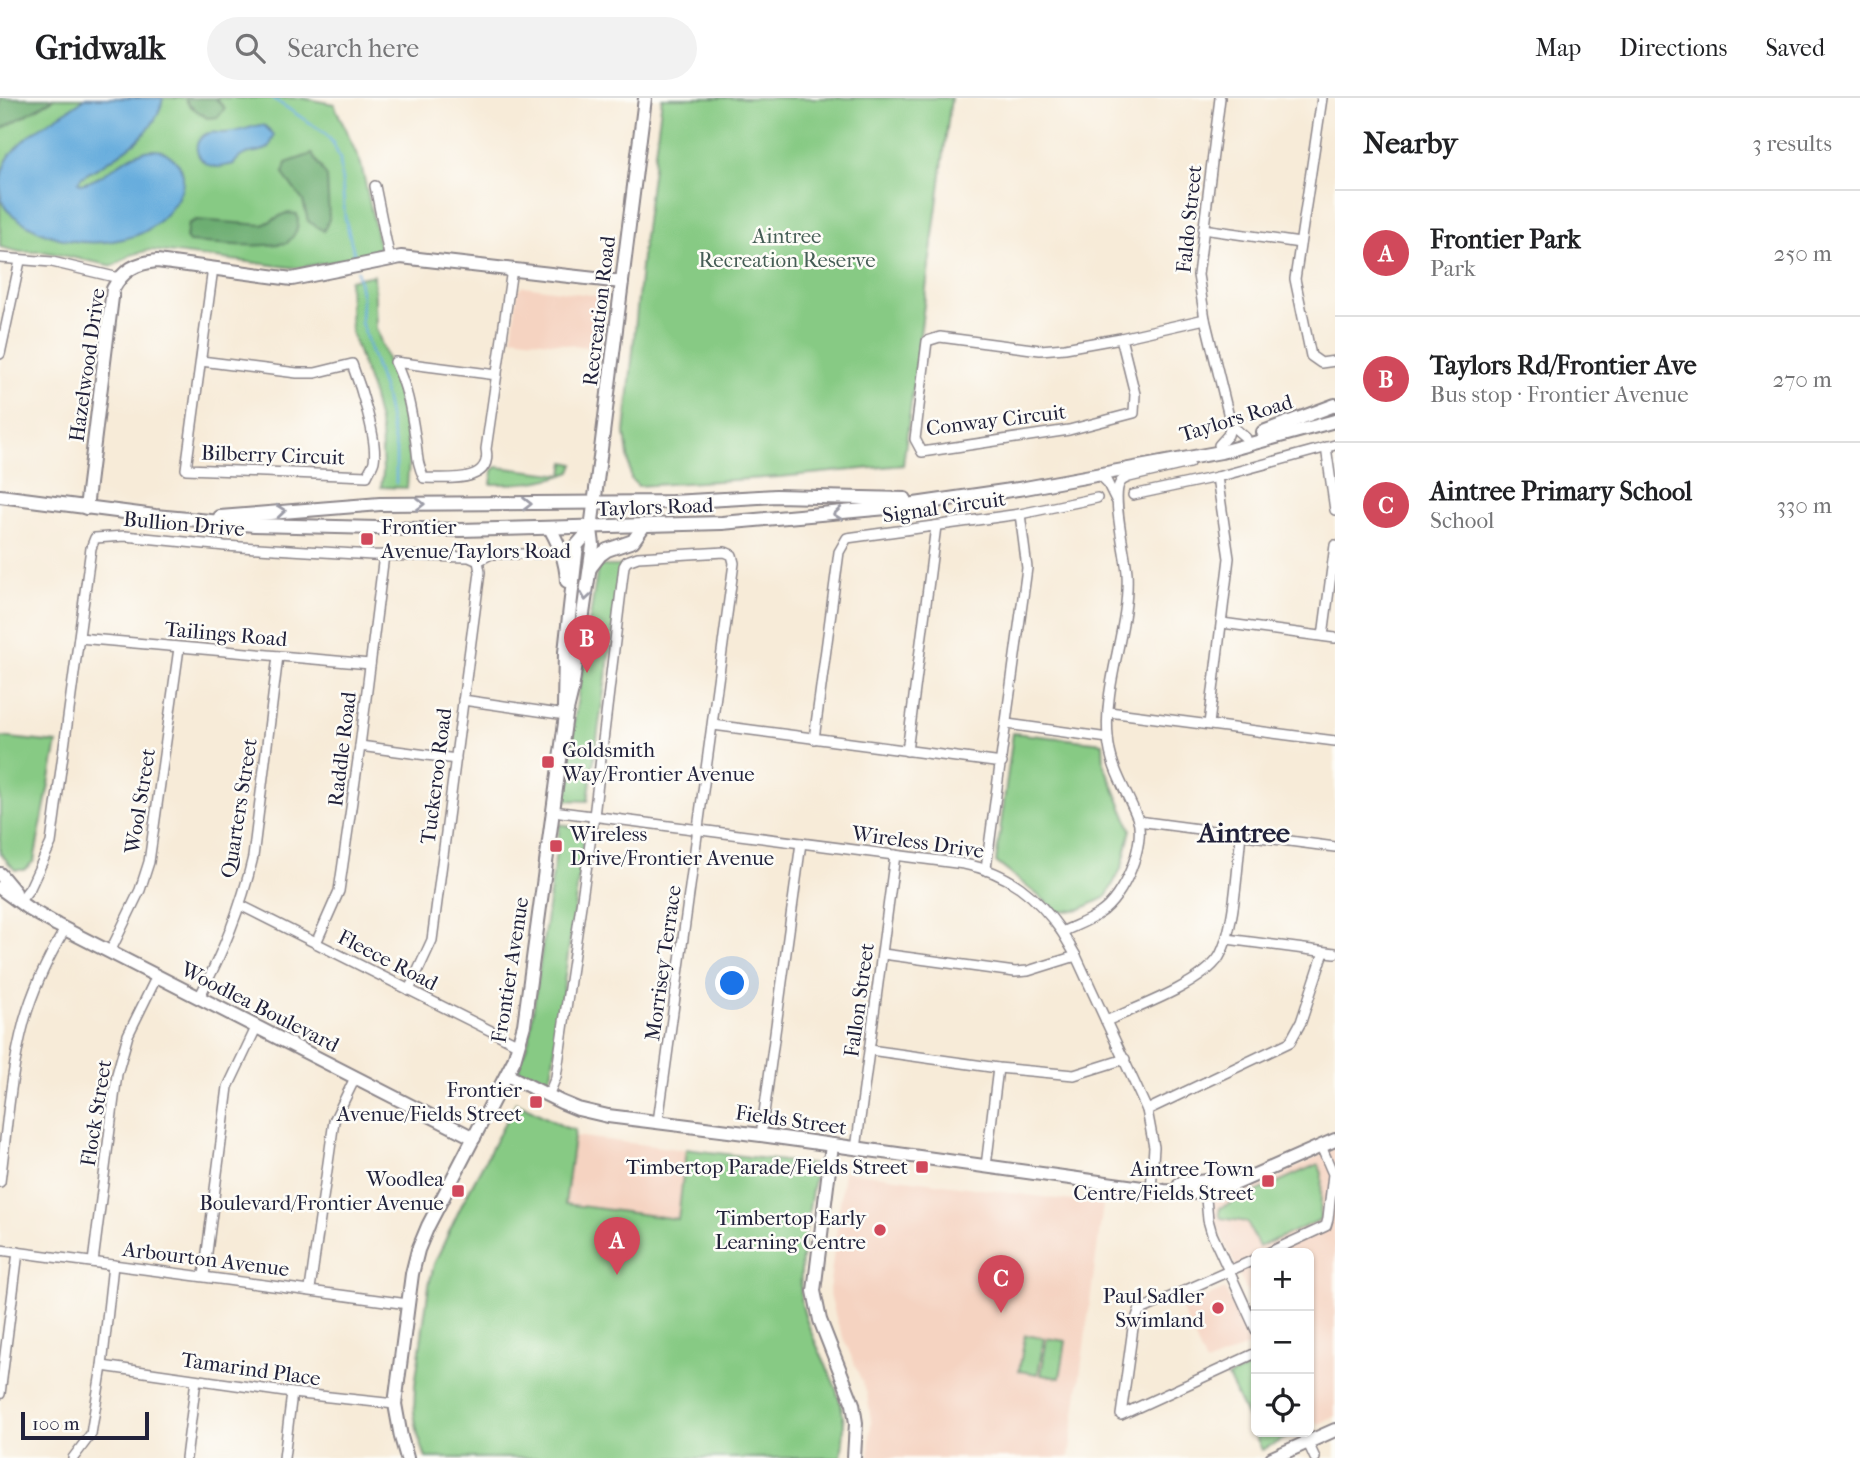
<!DOCTYPE html>
<meta charset="utf-8">
<style>
:root{--surface:#fff;--page:#f2f2f2;--text:#202124;--muted:#757577;--line:#e0e0e0;--accent:#d1495b}
body{margin:0;font-family:"IM FELL French Canon",serif;background:var(--page);color:var(--text)}
.controls{position:absolute;right:21px;bottom:21px;display:grid;overflow:hidden;border-radius:10px;box-shadow:0 2px 5px #0004}
.controls button{width:63px;height:63px;display:grid;place-items:center;padding:0;border:0;border-bottom:2px solid var(--line);background:var(--surface);color:var(--text);font:35px sans-serif}
.scale{position:absolute;left:21px;bottom:18px;width:128px;box-sizing:border-box;padding-left:7px;border:4px solid #22223b;border-top:0;font-size:19px;line-height:24px;white-space:nowrap;color:#22223b;-webkit-text-stroke:5px #fdfcf7;paint-order:stroke}
.you{position:absolute;left:733px;top:886px;width:24px;height:24px;margin:-18px;border:5px solid #fff;border-radius:50%;background:#1a73e8;box-shadow:0 0 0 10px #1a73e833}
.badge{display:grid;place-items:center;width:46px;height:46px;border-radius:50%;background:var(--accent);color:#fff;font-size:23px;font-weight:700}
.pin{position:absolute;translate:-50% -58px;filter:drop-shadow(0 2px 4px #0008)}
.pin::after{content:'';position:absolute;top:37px;width:24px;height:21px;background:inherit;clip-path:polygon(0 0,100% 0,50% 100%)}
.list{margin:0;padding:0;list-style:none}
h2{display:flex;justify-content:space-between;align-items:center;height:91px;margin:0;padding:0 28px;font-size:30px}
h2 small{font-size:23px;font-weight:400;color:var(--muted)}
.list li{display:grid;grid-template-columns:46px 1fr auto;gap:21px;align-items:center;box-sizing:border-box;height:126px;padding:0 28px;border-top:2px solid var(--line)}
.list b{display:block;font-size:26px;white-space:nowrap}
.list p{margin:0;font-size:23px;white-space:nowrap;color:var(--muted)}
.list em{font-size:23px;font-style:normal;color:var(--muted)}
.icon{flex:none;width:38px;height:38px;fill:none;stroke:currentColor;stroke-width:2;stroke-linecap:round;stroke-linejoin:round}
.map{position:relative;flex:none;width:1335px;height:1360px;overflow:hidden}
header{display:flex;align-items:center;gap:42px;box-sizing:border-box;height:98px;padding:0 35px;background:var(--surface);border-bottom:2px solid var(--line)}
header strong{font-size:33px}
nav{display:flex;gap:38px;margin-inline-start:auto;font-size:24px}
.search{width:490px;height:63px;background:var(--page);display:flex;align-items:center;gap:18px;box-sizing:border-box;padding:0 24px;border-radius:38px;color:var(--muted);font-size:26px}
main{display:flex}
aside{flex:1;background:var(--surface)}
.map>svg:first-child{display:block}
</style>
<header>
<strong>Gridwalk</strong>
<div class="search"><svg class="icon" aria-label="search" viewBox="0 0 24 24"><circle cx="10" cy="10" r="6"/><path d="M15 15l6 6"/></svg>Search here</div>
<nav><a>Map</a><a>Directions</a><a>Saved</a></nav>
</header>
<main>
<div class="map">
<svg width="1335" height="1360" viewBox="0 0 1335 1360">
<rect width="100%" height="100%" fill="#fdfcf7"/>
<filter id="ink" filterUnits="userSpaceOnUse"><feTurbulence type="fractalNoise" baseFrequency=".0143" numOctaves="2"/><feDisplacementMap in="SourceGraphic" scale="14" xChannelSelector="R" yChannelSelector="G"/><feConvolveMatrix kernelMatrix="1 2 1 2 8 2 1 2 1" color-interpolation-filters="sRGB"/></filter>
<filter id="wash" filterUnits="userSpaceOnUse"><feTurbulence type="fractalNoise" baseFrequency=".00686" numOctaves="4" result="noise"/><feDisplacementMap in="SourceGraphic" scale="28" xChannelSelector="R" yChannelSelector="G"/><feGaussianBlur stdDeviation="1.57" result="paint"/><feColorMatrix in="noise" values="0 0 0 0 0 0 0 0 0 0 0 0 0 0 0 0 0 1.4 0 .05"/><feComposite in="paint" operator="in"/></filter>
<g filter="url(#wash)">
<rect width="100%" height="100%" fill="#f7ebd8"/>
<g fill="#f5d3c1">
<polygon points="523,188 598,198 602,202 594,250 512,239 518,191"/>
<polygon points="574,1038 686,1052 678,1121 565,1106"/>
<polygon points="1335,1050 1335,1318 1319,1326 1310,1321 1309,1318 1309,1155 1256,1155 1256,1214 1214,1121 1213,1104 1274,1081"/>
<polygon points="844,1073 1103,1107 1069,1360 869,1360 871,1323 867,1296 837,1224 829,1192"/>
<polygon points="1225,1191 1250,1247 1206,1266 1181,1210"/>
</g>
<g fill="#87ca84" stroke="#547660" stroke-width="2">
<polygon points="0,0 301,0 334,6 361,66 380,151 377,156 297,170 150,152 131,157 113,168 46,154 20,154 0,149"/>
<polygon points="662,0 951,0 903,367 780,379 638,388 631,381 625,335 644,138"/>
<polygon points="374,177 376,230 397,290 406,335 409,361 407,390 381,389 383,375 381,333 371,291 351,233 349,182"/>
<path d="M565 364 574 366 571 374C544 385 520 386 491 386L493 372 497 369 563 377Z"/>
<polygon points="598,468 622,468 588,703 562,702"/>
<polygon points="1013,635 1103,645 1104,667 1131,731 1122,769 1106,799 1081,811 1059,814 996,764"/>
<polygon points="0,639 57,645 34,763 24,772 15,772 0,755"/>
<polygon points="560,726 585,732 552,973 546,987 518,971 529,941"/>
<path d="M516 1004 564 1029 575 1032 565 1106 678 1121 686 1051 816 1067C811 1104 796 1171 802 1206 811 1248 842 1284 844 1328 844 1339 842 1349 841 1360H426L418 1337 414 1315 415 1287 429 1187 434 1166 463 1104Z"/>
<polygon points="1318,1066 1322,1075 1320,1122 1259,1149 1247,1124 1221,1120 1219,1115 1220,1110"/>
<polygon points="1025,1237 1044,1240 1038,1276 1019,1273"/>
<polygon points="1047,1240 1066,1243 1060,1280 1041,1277"/>
<polygon points="1254,1267 1256,1268 1256,1334 1289,1334 1286,1340 1262,1352 1228,1279"/>
</g>
<g fill="#6dae72" stroke="#486856" stroke-width="2">
<polygon points="0,0 55,0 0,32"/>
<polygon points="185,0 215,0 225,10 218,19 207,20 189,7"/>
<polygon points="312,56 327,79 329,121 324,133 308,123 303,103 283,76 286,65"/>
<path d="M286 115 297 116C300 129 296 136 287 145 254 150 222 146 189 144L186 140 188 126 196 122 263 127Z"/>
</g>
<g fill="#67addd" stroke="#44688c" stroke-width="2">
<path d="M85 0H163C156 40 113 60 82 79L78 84 80 86C109 81 126 51 156 52 163 52 170 57 175 62 201 87 159 131 134 138 90 152 43 143 8 113 1 106 0 98 0 89 0 42 54 25 85 0Z"/>
<path d="M260 27 265 28 274 37 269 50C256 57 243 51 234 66 229 67 223 69 218 69 200 69 187 46 206 36 212 33 216 35 222 35 236 35 247 30 260 27Z"/>
</g>
<g fill="none" stroke-linecap="round" stroke-linejoin="round">
<g stroke="#67addd" stroke-width="2.5">
<polyline points="272,0 325,35 333,45 340,61 345,120 356,163"/>
<polyline points="357,173 362,199 361,224 384,293 396,353 396,385"/>
</g>
</g>
</g>
<g filter="url(#ink)">
<g fill="none" stroke-linecap="round" stroke-linejoin="round">
<defs>
<g id="street">
<polyline points="1220,0 1198,177 1205,221 1231,327"/>
<polyline points="1322,0 1295,181 1311,258 1321,265 1335,263"/>
<polyline points="375,88 390,162"/>
<polyline points="1203,131 1300,145"/>
<polyline points="0,160 52,164 119,180"/>
<polyline points="1121,240 1135,296 1134,315 1069,332 922,354 915,341 927,243 940,239 1040,252 1065,250 1121,240 1205,221"/>
<polyline points="0,256 20,163"/>
<path d="M201 263 297 275H315L352 266C360 287 378 342 374 363 373 368 369 373 367 378L186 371 213 170"/>
<path d="M497 277 395 264C407 288 411 312 415 338 418 356 416 363 424 380 446 380 493 386 486 351L512 171"/>
<polyline points="1231,327 1246,340"/>
<polyline points="1219,347 1228,337 1231,327"/>
<polyline points="1326,349 1335,412"/>
<polyline points="1099,376 1107,384 1116,402"/>
<polyline points="1133,397 1217,379"/>
<polyline points="1020,416 1097,400"/>
<polyline points="478,463 491,456 537,456"/>
<polyline points="1222,525 1335,540"/>
<polyline points="1323,538 1335,447"/>
<polyline points="79,540 370,566"/>
<polyline points="463,602 566,617"/>
<polyline points="1109,614 1335,643"/>
<polyline points="1007,626 1108,640"/>
<polyline points="1209,626 1229,460 1217,379 1335,347"/>
<polyline points="713,627 1002,665"/>
<polyline points="814,641 839,454 847,440 1020,416 1027,470 986,770"/>
<polyline points="360,648 456,661"/>
<polyline points="907,653 936,428"/>
<path d="M553 713 964 766C1008 774 1037 798 1062 834L1076 858 1147 1012 1154 1049 1151 1092"/>
<polyline points="1138,723 1335,749"/>
<polyline points="19,804 30,790 51,745 91,450 95,440 125,438 225,448 372,457 469,459 478,463"/>
<polyline points="240,807 519,947"/>
<path d="M1062 834C1074 828 1089 823 1100 815 1123 800 1147 746 1137 719 1126 692 1110 670 1108 639 1103 585 1130 529 1127 475 1126 457 1111 398 1120 385 1122 381 1125 381 1129 379L1189 365"/>
<polyline points="1227,841 1335,855"/>
<polyline points="316,845 339,793 360,648 384,457"/>
<polyline points="110,854 140,792 149,764 179,550"/>
<polyline points="883,856 1015,874 1028,873 1076,858"/>
<polyline points="409,892 432,842 480,474 478,463"/>
<path d="M199 900C223 853 241 811 253 759L278 558"/>
<path d="M1106 923C1136 910 1202 886 1219 859 1235 831 1237 770 1241 736"/>
<polyline points="870,952 998,970 1074,977 1125,961"/>
<polyline points="548,998 556,979 594,718 624,468 627,463 638,459 725,454 732,457 734,465 658,1024"/>
<polyline points="1147,1012 1290,944 1301,924 1324,854"/>
<polyline points="761,1037 801,745"/>
<polyline points="856,1051 895,757"/>
<polyline points="986,1068 998,970"/>
<path d="M0 1084C7 1031 10 976 24 924 33 891 48 860 65 831"/>
<polyline points="1205,1090 1208,1122 1212,1136 1256,1232"/>
<polyline points="0,1152 408,1206"/>
<polyline points="1268,1155 1326,1128 1328,1121 1333,1076 1321,1048"/>
<polyline points="1256,1161 1139,1213 1133,1230 1121,1317 1256,1255"/>
<polyline points="93,1164 117,976 128,937 157,878"/>
<polyline points="204,1178 228,989 256,930"/>
<polyline points="310,1191 334,1023 355,980"/>
<polyline points="102,1268 292,1295 395,1306"/>
<polyline points="0,1296 18,1154"/>
<polyline points="1303,1334 1315,1360"/>
<polyline points="73,1360 91,1336 102,1268 113,1167"/>
<polyline points="186,1360 196,1282"/>
<polyline points="284,1360 292,1295"/>
</g>
<g id="secondary">
<polyline points="1263,334 1335,307"/>
<polyline points="0,398 155,418 254,427 460,432 722,425 887,410 1025,390 1221,354 1335,323"/>
<path d="M86 410 113 191C123 172 136 165 157 163L292 181 401 159 622 184"/>
<polyline points="220,419 380,406 672,404 776,398 905,401"/>
<path d="M551 432C560 449 566 463 567 483"/>
<polyline points="590,470 600,457 607,452 633,443 643,429"/>
<polyline points="564,609 565,554 577,447 591,431"/>
<polyline points="0,776 15,794"/>
<polyline points="0,790 29,811 57,827 474,1040"/>
<polyline points="507,977 561,1004 578,1011 608,1018 761,1037 1164,1093 1198,1095 1223,1091 1335,1042"/>
<polyline points="832,1047 814,1193 820,1222 853,1306 856,1325 854,1360"/>
<polyline points="1180,1086 1225,1081"/>
<polyline points="407,1360 401,1339 395,1306 412,1176 418,1152 428,1128 514,962 524,927 566,617 572,592 593,447 591,431 645,0"/>
<polyline points="1272,1360 1335,1332"/>
</g>
</defs>
<use href="#street" stroke="#8c868a" stroke-width="12"/>
<use href="#secondary" stroke="#8c868a" stroke-width="16"/>
<use href="#street" stroke="#fff" stroke-width="9"/>
<use href="#secondary" stroke="#fff" stroke-width="12"/>
</g>
<defs><path id="oneway-chevron" d="M-2-3.5L2.5 0L-2 3.5" fill="none" stroke-width="1.6" stroke-linecap="round" stroke-linejoin="round" transform="scale(1.75)"/></defs>
<g stroke="#9c9ca7">
<use href="#oneway-chevron" transform="translate(420 406)"/>
<use href="#oneway-chevron" transform="translate(527 406)"/>
<use href="#oneway-chevron" transform="translate(281 413) rotate(-5)"/>
<use href="#oneway-chevron" transform="translate(838 416) rotate(173)"/>
<use href="#oneway-chevron" transform="translate(586 498) rotate(98)"/>
</g>
</g>
<g fill="#d1495b" stroke="#fdfcf7" stroke-width="2.5">
<rect x="360" y="434" width="14" height="14" rx="3.5"/>
<rect x="541" y="657" width="14" height="14" rx="3.5"/>
<rect x="549" y="741" width="14" height="14" rx="3.5"/>
<rect x="529" y="997" width="14" height="14" rx="3.5"/>
<rect x="915" y="1062" width="14" height="14" rx="3.5"/>
<rect x="1261" y="1076" width="14" height="14" rx="3.5"/>
<rect x="451" y="1086" width="14" height="14" rx="3.5"/>
<circle cx="880" cy="1132" r="7"/>
<circle cx="1218" cy="1210" r="7"/>
</g>
<g text-anchor="middle" dominant-baseline="central" stroke-width="5" stroke-linejoin="round" paint-order="stroke">
<g font-size="21" fill="#22223b" stroke="#fdfcf7">
<text transform="translate(1189 121) rotate(-84)">Faldo Street</text>
<text transform="translate(599 213) rotate(-83)">Recreation Road</text>
<text transform="translate(87 267) rotate(-82)">Hazelwood Drive</text>
<text transform="translate(1236 320) rotate(-17)">Taylors Road</text>
<text transform="translate(996 322) rotate(-7)">Conway Circuit</text>
<text transform="translate(273 357) rotate(2)">Bilberry Circuit</text>
<text transform="translate(655 409) rotate(-2)">Taylors Road</text>
<text transform="translate(944 409) rotate(-8)">Signal Circuit</text>
<text transform="translate(184 426) rotate(5)">Bullion Drive</text>
<text transform="translate(226 536) rotate(5)">Tailings Road</text>
<text transform="translate(342 651) rotate(-83)">Raddle Road</text>
<text transform="translate(436 678) rotate(-83)">Tuckeroo Road</text>
<text transform="translate(140 703) rotate(-81)">Wool Street</text>
<text transform="translate(239 710) rotate(-81)">Quarters Street</text>
<text transform="translate(918 744) rotate(8)">Wireless Drive</text>
<text transform="translate(388 862) rotate(27)">Fleece Road</text>
<text transform="translate(663 865) rotate(-82)">Morrisey Terrace</text>
<text transform="translate(510 872) rotate(-81)">Frontier Avenue</text>
<text transform="translate(859 902) rotate(-82)">Fallon Street</text>
<text transform="translate(260 909) rotate(27)">Woodlea Boulevard</text>
<text transform="translate(96 1015) rotate(-81)">Flock Street</text>
<text transform="translate(791 1022) rotate(8)">Fields Street</text>
<text transform="translate(206 1161) rotate(7)">Arbourton Avenue</text>
<text transform="translate(251 1271) rotate(8)">Tamarind Place</text>
</g>
<g font-size="21" fill="#455d55" stroke="#fdfcf7">
<text x="787" y="138">Aintree<tspan x="787" dy="24">Recreation Reserve</tspan></text>
</g>
<g font-size="21" fill="#22223b" stroke="#fdfcf7" text-anchor="end">
<text x="381" y="429" text-anchor="start">Frontier<tspan x="381" dy="24">Avenue/Taylors Road</tspan></text>
<text x="562" y="652" text-anchor="start">Goldsmith<tspan x="562" dy="24">Way/Frontier Avenue</tspan></text>
<text x="570" y="736" text-anchor="start">Wireless<tspan x="570" dy="24">Drive/Frontier Avenue</tspan></text>
<text x="522" y="992">Frontier<tspan x="522" dy="24">Avenue/Fields Street</tspan></text>
<text x="908" y="1069">Timbertop Parade/Fields Street</text>
<text x="1254" y="1071">Aintree Town<tspan x="1254" dy="24">Centre/Fields Street</tspan></text>
<text x="444" y="1081">Woodlea<tspan x="444" dy="24">Boulevard/Frontier Avenue</tspan></text>
<text x="866" y="1120">Timbertop Early<tspan x="866" dy="24">Learning Centre</tspan></text>
<text x="1204" y="1198">Paul Sadler<tspan x="1204" dy="24">Swimland</tspan></text>
</g>
<g font-size="28" font-weight="bold" fill="#22223b" stroke="#fdfcf7">
<text x="1244" y="734">Aintree</text>
</g>
</g>
</svg>
<div class="controls">
<button>+</button>
<button>−</button>
<button><svg class="icon" aria-label="locate" viewBox="0 0 24 24"><circle cx="12" cy="12" r="6"/><path d="M12 2v4M12 18v4M2 12h4M18 12h4"/></svg></button>
</div>
<div class="scale">100 m</div>
<div class="you"></div>
<div class="pin badge" style="left:617px;top:1177px">A</div>
<div class="pin badge" style="left:587px;top:575px">B</div>
<div class="pin badge" style="left:1001px;top:1215px">C</div>
</div>
<aside>
<h2>Nearby<small>3 results</small></h2>
<ul class="list">
<li><span class="badge">A</span><div><b>Frontier Park</b><p>Park</p></div><em>250 m</em></li>
<li><span class="badge">B</span><div><b>Taylors Rd/Frontier Ave</b><p>Bus stop · Frontier Avenue</p></div><em>270 m</em></li>
<li><span class="badge">C</span><div><b>Aintree Primary School</b><p>School</p></div><em>330 m</em></li>
</ul>
</aside>
</main>
